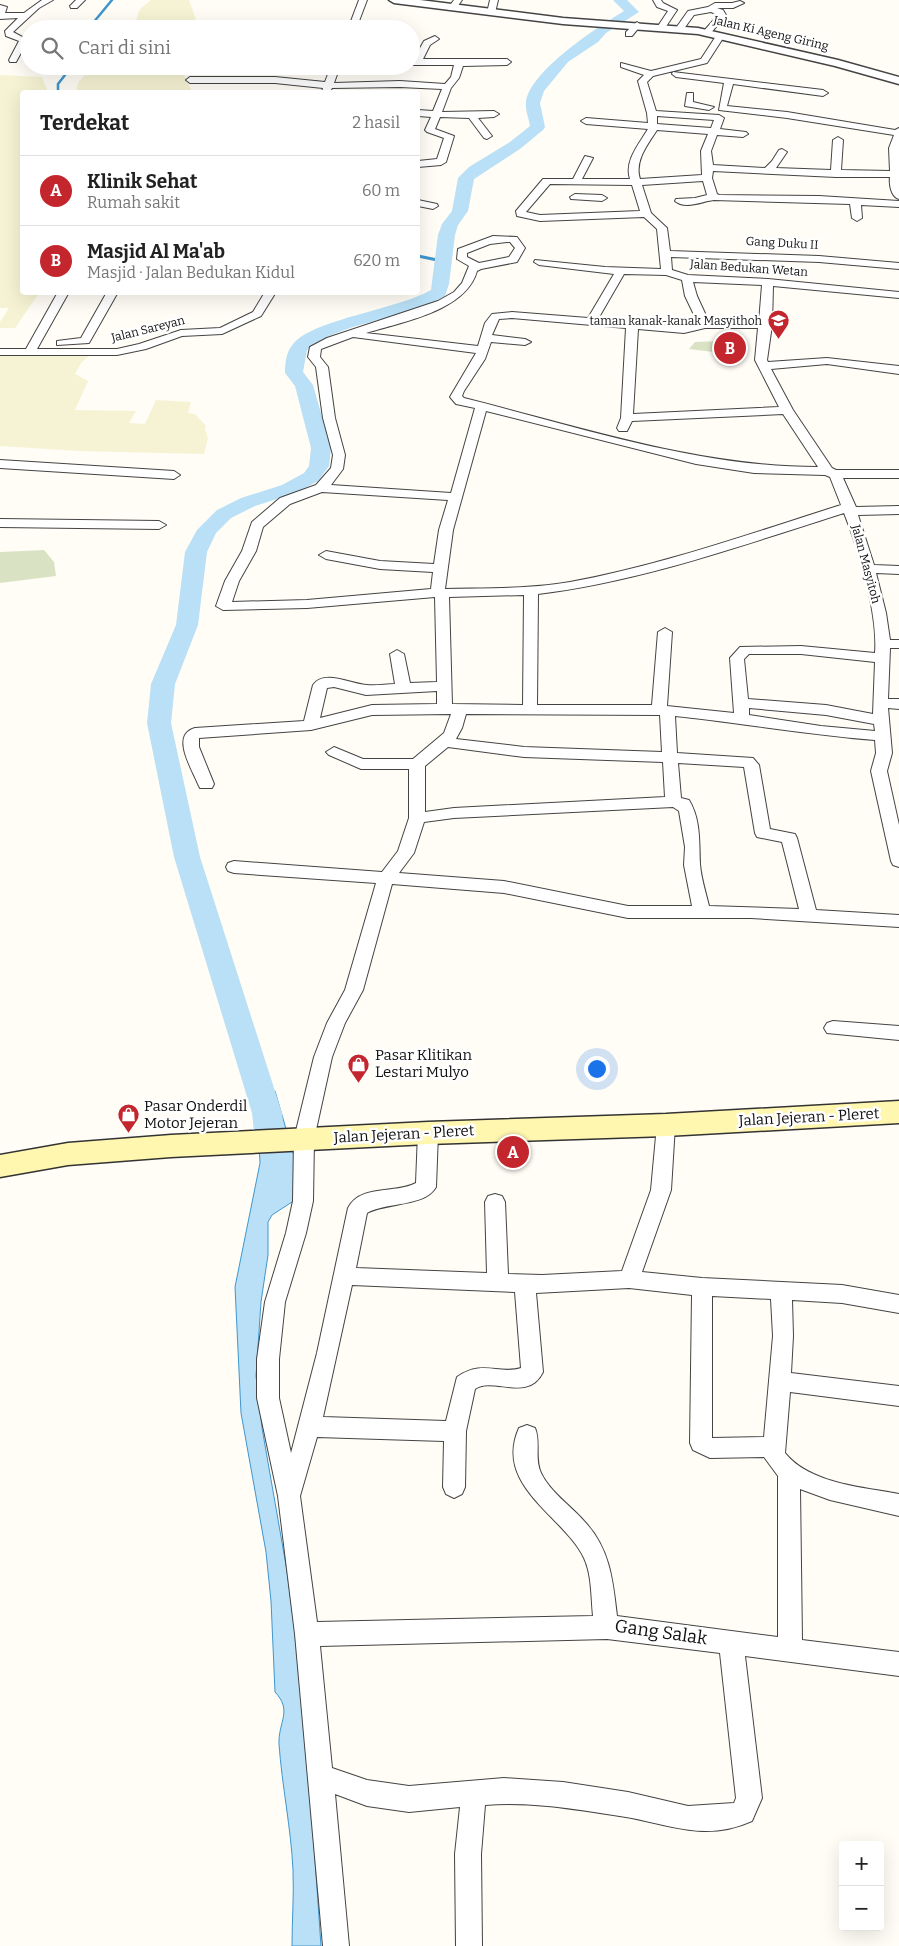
<!DOCTYPE html>
<html lang="id">
<meta charset="utf-8">
<style>
:root{--surface:#fff;--page:#f2f2f2;--text:#222;--muted:#767676;--line:#e0e0e0;--accent:#c4262e}
body{margin:0;font-family:Bitter,serif;background:var(--page);color:var(--text)}
.controls{position:absolute;right:15px;bottom:15px;display:grid;overflow:hidden;border-radius:5px;box-shadow:0 5px 20px #0002}
.controls button{width:45px;height:45px;display:grid;place-items:center;padding:0;border:0;border-bottom:1px solid var(--line);background:var(--surface);color:var(--text);font:25px sans-serif}
.you{position:absolute;left:596px;top:1068px;width:18px;height:18px;margin:-12px;border:4px solid #fff;border-radius:50%;background:#1a73e8;box-shadow:0 0 0 8px #1a73e833}
.badge{display:grid;place-items:center;width:32px;height:32px;border-radius:50%;background:var(--accent);color:#fff;font-size:16px;font-weight:700}
.pin{position:absolute;translate:-50% -50%;border:2px solid #fff;box-shadow:0 1px 5px #0006}
.list{margin:0;padding:0;list-style:none}
h2{display:flex;justify-content:space-between;align-items:center;height:65px;margin:0;padding:0 20px;font-size:21px}
h2 small{font-size:16px;font-weight:400;color:var(--muted)}
.list li{display:grid;grid-template-columns:32px 1fr auto;gap:15px;align-items:center;box-sizing:border-box;height:70px;padding:0 20px;border-top:1px solid var(--line)}
.list b{display:block;font-size:19px;white-space:nowrap}
.list p{margin:0;font-size:16px;white-space:nowrap;color:var(--muted)}
.list em{font-size:16px;font-style:normal;color:var(--muted)}
.icon{flex:none;width:28px;height:28px;fill:none;stroke:currentColor;stroke-width:2;stroke-linecap:round;stroke-linejoin:round}
.map{position:relative;flex:none;width:899px;height:1946px;overflow:hidden}
.search{position:absolute;background:var(--surface);box-shadow:0 5px 20px #0002;left:20px;top:20px;width:400px;height:55px;display:flex;align-items:center;gap:12px;box-sizing:border-box;padding:0 18px;border-radius:28px;color:var(--muted);font-size:19px}
.panel{position:absolute;background:var(--surface);box-shadow:0 5px 20px #0002;left:20px;top:90px;width:400px;height:205px;border-radius:5px}
.map>svg:first-child{display:block}
</style>
<div class="map">
<svg width="899" height="1946" viewBox="0 0 899 1946">
<rect width="100%" height="100%" fill="#fffdf5"/>
<g fill="#f6f3d4">
<polygon points="151,0 189,0 196,20 190,28 204,29 133,29 140,9"/>
<polygon points="92,66 180,67 192,92 76,92 78,83"/>
<polygon points="0,75 42,77 47,90 44,92 22,92 22,292 39,293 15,328 0,328 0,322 9,308 0,308"/>
<polygon points="0,355 90,355 81,363 75,374 88,381 75,410 136,411 129,423 145,424 156,400 191,402 188,413 195,414 206,426 205,429 208,438 204,454 79,451 0,446"/>
</g>
<g fill="#d9e3c4">
<polygon points="720,341 713,352 689,349 695,342"/>
<polygon points="44,550 54,562 56,576 0,583 0,552"/>
</g>
<path fill="#b9e0f7" stroke="#3f96cf" d="M275 1091 296 1163 300 1193 292 1202 272 1215 268 1222V1255L261 1302 256 1376 262 1428 287 1571 304 1702 321 1946H292C292 1921 294 1895 293 1870 291 1828 282 1786 279 1744 278 1722 293 1711 275 1692L271 1601 266 1552 241 1413 235 1287 260 1163 258 1124 254 1097Z"/>
<g fill="none" stroke-linecap="round" stroke-linejoin="round">
<g stroke="#3f96cf" stroke-width="2.5">
<polyline points="88,29 112,0"/>
<polyline points="58,92 58,84 72,66"/>
</g>
<polyline stroke="#3f96cf" stroke-width="3" points="418,256 442,261"/>
<path fill="#b9e0f7" fill-rule="evenodd" d="M613 0H627L639 12 606 33 598 42 568 62 544 91 540 103 545 127 543 130 520 149 474 179 468 211 458 225 455 235 449 284 445 296C403 321 343 320 307 350L303 372 313 385 331 448 329 466 318 481 296 493 255 506 231 518 216 533 207 552 198 625 175 684 171 723 200 857 282 1113 284 1132 280 1140 269 1144 258 1140 254 1132 252 1113 174 857 147 723 151 684 176 625 185 552 197 530 217 510 241 498 282 485 304 473 309 466 311 448 295 386 285 373C285 363 286 352 293 344 314 319 396 310 431 290L438 235 442 224 452 211 458 178 469 167 510 142 530 126C529 119 525 110 526 103 528 72 599 26 624 11Z"/>
<defs>
<g id="minor">
<polygon points="42,0 53,0 39,8 13,32 28,40 16,62 10,62 9,60 19,41 6,36 5,31 18,18 0,19 0,5 7,7 5,13 24,13"/>
<polygon points="76,0 85,0 77,8 71,8 70,6"/>
<polygon points="359,0 367,0 356,29 348,29"/>
<polygon points="454,0 462,0 455,10 449,10 448,8"/>
<polygon points="490,0 498,0 495,13 491,15 487,13"/>
<polygon points="653,0 661,0 663,3 677,10 665,28 658,26 668,11 657,7"/>
<polygon points="740,1 744,3 733,8 717,8 723,10 726,15 710,34 703,32 718,15 711,12 694,15 683,30 676,28 688,11 708,7 715,3 732,3"/>
<polygon points="637,22 641,25 632,36 626,36 626,32"/>
<path d="M718 33 725 35 707 63 653 76 647 82 656 111 719 115 724 118 720 129 746 132 748 134 743 137 717 135 711 151 713 165 765 168 772 161 779 150 782 149 787 152 776 168 831 170 833 140 838 137 843 140 841 170 890 171 889 148 894 135 787 118 719 110 724 83 676 77 672 74 673 72 823 90 828 93 823 96 733 84 727 106 787 112 895 130 899 128V199C891 197 889 184 890 177H836L713 171 712 178 717 194 719 195 819 196 899 201V207L861 205 862 218 857 221 852 218 850 204 714 200C703 201 685 210 675 201L676 199 695 198 707 195 703 181 642 185 651 213 667 228 670 251 819 256 899 263V269L819 262 671 257 672 270 688 275 768 279 899 292V298L773 286 772 325 767 360 768 362 827 358 899 366V374L827 364 771 369 793 410 832 468 836 470H899V478H843L856 507 899 506V514L858 515 874 565 899 566V574L876 573 886 613 890 640H899V648H890L888 699H899V709L888 708 892 753 887 771 899 825V867L893 865 891 861 871 771 876 753 875 740C808 735 742 723 675 716L677 753 753 758 759 765 770 829 795 834 797 838 816 910 899 915V927L751 918H628L504 893 392 884 363 990 345 1023 332 1057 314 1139 313 1201 306 1233 285 1302 279 1359V1398L291 1453 317 1353 348 1208C360 1184 396 1194 416 1183L418 1133 421 1128 428 1125 435 1128 438 1133 436 1187C425 1207 386 1202 367 1213L356 1268 487 1273 485 1202 488 1196 495 1194 502 1196 505 1202 508 1274 542 1275 622 1271 651 1190 657 1125 659 1120 666 1117 673 1120 675 1125 671 1190 642 1272 702 1278 842 1285 899 1295V1313L842 1303 792 1300 793 1336 791 1373 899 1386V1406L790 1392 785 1453C810 1484 863 1487 899 1494V1516L830 1500 800 1489 802 1640 899 1652V1676L745 1656 762 1798 752 1821C705 1842 672 1825 626 1817 580 1810 532 1801 485 1805L481 1854 482 1946H456L455 1854 460 1807 409 1812 367 1806 335 1794 349 1946H323L295 1634 278 1496 257 1398V1359L265 1302 286 1233 293 1201 294 1139 314 1057 327 1023 345 990 376 883 234 873 228 871 226 867 228 863 234 861 382 872 398 851 409 818V769H361L329 755 326 752 334 747 363 759H413L444 733 451 714 372 715 311 730 199 738V747L214 784 212 788H200L198 784C192 769 170 735 195 728L304 721 313 685C324 669 351 684 367 685 376 686 386 684 395 684L390 654 397 650 404 654 410 683 437 682 435 597 307 608 223 610 216 606 225 581 242 551 252 522 280 498 316 485 331 468 333 455 323 418 316 367 308 357 310 347 327 338 438 301 454 292 462 283 469 266 457 259 458 249 493 236 517 237 525 248 517 262 481 269 477 271C466 311 402 322 366 333L478 346 485 323 492 314 512 312 588 318 614 274 539 265 534 262 535 260 605 267 661 269 657 229 644 217 540 221 517 216 516 211 543 179H573L585 156 593 158 582 179H630C624 161 639 144 648 129L586 124 581 121 586 118 648 123 647 113 638 81 644 75 621 67V63L651 71 701 59ZM657 116 714 120 711 128 657 124ZM657 130 708 134 701 151 702 175 640 179C634 161 648 144 657 130ZM550 184 632 185 640 211 540 215 526 212ZM507 242H510L515 248 509 257 479 263 467 257V253L490 244ZM624 274 666 275 682 280 685 296 698 323 684 327 598 319ZM693 282 762 285 759 322H709L697 296ZM512 318 626 328 621 418 617 428 619 431H627L632 421 783 414 818 467C697 467 580 427 464 398L462 396 464 391 485 359 491 342 525 345 531 342 525 339 492 335 499 319ZM705 328H758L755 360 779 407 633 414 638 329 684 333ZM353 337 476 353 450 397 456 404 475 408 451 493 331 485 343 469 345 455 335 418 328 367 320 357 321 349ZM486 411 696 464 754 473 825 475 830 477 841 505C752 533 663 565 570 582 529 589 487 588 445 589L453 530ZM322 492 448 500 439 530 434 564 380 561 326 551 319 555 326 559 380 569 433 572 431 589 307 600 232 602 239 581 256 551 263 527 290 504ZM844 513C859 551 878 613 875 653L801 646 740 647 730 658 734 713 667 706 672 632 665 628 658 632 652 705H537L538 594C643 581 743 545 844 513ZM524 595 523 705 452 704 449 597ZM749 654H801L875 662 873 714 826 705 748 699 744 659ZM334 687 366 695 437 691V704L372 705 320 718 327 688ZM749 708 826 715 874 724 875 731 821 726 749 715ZM466 714 660 715 662 752 524 747 456 739 462 728ZM448 747 524 757 663 762 665 797 454 808 425 812V766ZM678 763 744 767 755 833 757 837 782 842 799 909 709 906C706 893 701 878 700 864 699 842 701 820 689 800L681 798ZM673 807 679 811 685 847 684 865 692 906H628L504 881 399 873 414 853 424 822 454 818ZM352 1285 515 1292 521 1368C498 1375 483 1359 457 1377L446 1421 323 1417ZM629 1288 692 1295 690 1443 693 1450 710 1458 764 1457 778 1476V1637L617 1616C613 1581 610 1548 584 1521 570 1505 550 1492 541 1473 534 1458 541 1442 535 1428L527 1425 519 1428C493 1486 564 1516 584 1558 592 1575 591 1597 593 1616L317 1622 300 1496 317 1437 444 1441 443 1487 446 1494 454 1498 462 1494 465 1487 466 1431 475 1389C493 1376 528 1403 543 1372L536 1293ZM712 1296 771 1299 773 1336 764 1437 712 1438ZM607 1639 720 1653 736 1798 734 1803 688 1806 628 1792 563 1782 504 1778 409 1786 367 1780 332 1768 320 1646Z"/>
<polygon points="435,36 439,39 430,45 423,59 507,59 511,62 507,65 463,66 459,78 451,88 442,112 494,111 499,114 494,117 478,118 492,136 487,139 484,138 469,118 440,117 435,129 454,136 446,162 441,165 418,167 418,161 437,159 444,138 427,132 425,130 431,117 418,116 418,110 433,111 442,89 400,87 332,88 330,92 322,92 323,88 275,83 190,83 186,80 190,77 275,77 325,82 331,66 340,66 334,83 400,81 445,84 451,77 454,65 411,65 411,59 414,59 424,41"/>
<polygon points="687,93 693,93 693,102 714,107 709,110 685,106"/>
<polygon points="575,194 602,195 607,198 602,201 571,199 570,197"/>
<polygon points="418,200 437,204 438,206 433,209 418,206"/>
<polygon points="58,292 69,292 37,349 117,349 139,344 181,330 220,328 253,312 265,292 276,292 261,316 222,334 182,336 146,349 117,355 0,355 0,349 26,349"/>
<polygon points="107,292 118,292 89,343 57,345 57,341 81,338"/>
<polygon points="0,460 174,471 180,475 174,479 0,468"/>
<polygon points="0,519 159,521 166,525 159,529 0,527"/>
<polygon points="833,1021 899,1026 899,1040 827,1033 824,1028 827,1023"/>
</g>
<polygon id="tertiary" points="389,0 420,0 563,18 698,28 838,60 899,77 899,84 835,66 698,34 563,24 394,3"/>
<polygon id="secondary" points="899,1101 899,1123 666,1136 428,1144 171,1157 68,1165 0,1177 0,1155 68,1143 171,1135 428,1122 666,1114"/>
</defs>
<use href="#minor" stroke="#444" stroke-width="2"/>
<use href="#tertiary" stroke="#444" stroke-width="3"/>
<use href="#secondary" stroke="#333" stroke-width="3"/>
<use href="#minor" fill="#fff" fill-rule="evenodd"/>
<use href="#tertiary" fill="#fff" fill-rule="evenodd"/>
<use href="#secondary" fill="#fff6b0" fill-rule="evenodd"/>
</g>
<defs>
<symbol id="school-pin" viewBox="-11 -11 22 30"><path d="M0 17L-7.5 6A9.5 9.5 0 1 1 7.5 6Z" fill="#c4262e" stroke="#fff"/><path d="M0-5L7-2L0 1L-7-2ZM-4 1L0 2.5L4 1V4Q0 6-4 4Z" fill="#fff"/></symbol>
<symbol id="shop-pin" viewBox="-11 -11 22 30"><path d="M0 17L-7.5 6A9.5 9.5 0 1 1 7.5 6Z" fill="#c4262e" stroke="#fff"/><path d="M-5-2.5h2.3a2.7 3.5 0 0 1 5.4 0H5L5.5 6h-11ZM-1.5-2.5h3a1.5 2.3 0 0 0-3 0Z" fill="#fff"/></symbol>
</defs>
<g fill-rule="evenodd">
<use href="#school-pin" x="766" y="308" width="25" height="34"/>
<use href="#shop-pin" x="346" y="1052" width="25" height="34"/>
<use href="#shop-pin" x="116" y="1102" width="25" height="34"/>
</g>
<g text-anchor="middle" dominant-baseline="central" stroke-width="5" stroke-linejoin="round" paint-order="stroke">
<g font-size="12" fill="#111" stroke="#fff">
<text transform="translate(771 33) rotate(13)">Jalan Ki Ageng Giring</text>
<text transform="translate(782 243) rotate(3)">Gang Duku II</text>
<text transform="translate(749 268) rotate(4)">Jalan Bedukan Wetan</text>
<text transform="translate(148 329) rotate(-14)">Jalan Sareyan</text>
<text transform="translate(866 564) rotate(75)">Jalan Masyitoh</text>
</g>
<g font-size="12" fill="#111" stroke="#fff" text-anchor="end">
<text x="762" y="321">taman kanak-kanak Masyithoh</text>
</g>
<g font-size="15" fill="#111" stroke="#fff" text-anchor="start">
<text x="375" y="1055">Pasar Klitikan<tspan x="375" dy="17">Lestari Mulyo</tspan></text>
<text x="144" y="1106">Pasar Onderdil<tspan x="144" dy="17">Motor Jejeran</tspan></text>
</g>
<g font-size="15" fill="#111" stroke="#fff">
<text transform="translate(809 1117) rotate(-3)">Jalan Jejeran - Pleret</text>
<text transform="translate(404 1134) rotate(-3)">Jalan Jejeran - Pleret</text>
</g>
<g font-size="18" fill="#111" stroke="#fff">
<text transform="translate(661 1632) rotate(8)">Gang Salak</text>
</g>
</g>
</svg>
<div class="controls">
<button>+</button>
<button>−</button>
</div>
<div class="you"></div>
<div class="pin badge" style="left:513px;top:1152px">A</div>
<div class="pin badge" style="left:730px;top:348px">B</div>
<div class="search"><svg class="icon" aria-label="search" viewBox="0 0 24 24"><circle cx="10" cy="10" r="6"/><path d="M15 15l6 6"/></svg>Cari di sini</div>
<section class="panel">
<h2>Terdekat<small>2 hasil</small></h2>
<ul class="list">
<li><span class="badge">A</span><div><b>Klinik Sehat</b><p>Rumah sakit</p></div><em>60 m</em></li>
<li><span class="badge">B</span><div><b>Masjid Al Ma'ab</b><p>Masjid · Jalan Bedukan Kidul</p></div><em>620 m</em></li>
</ul>
</section>
</div>
